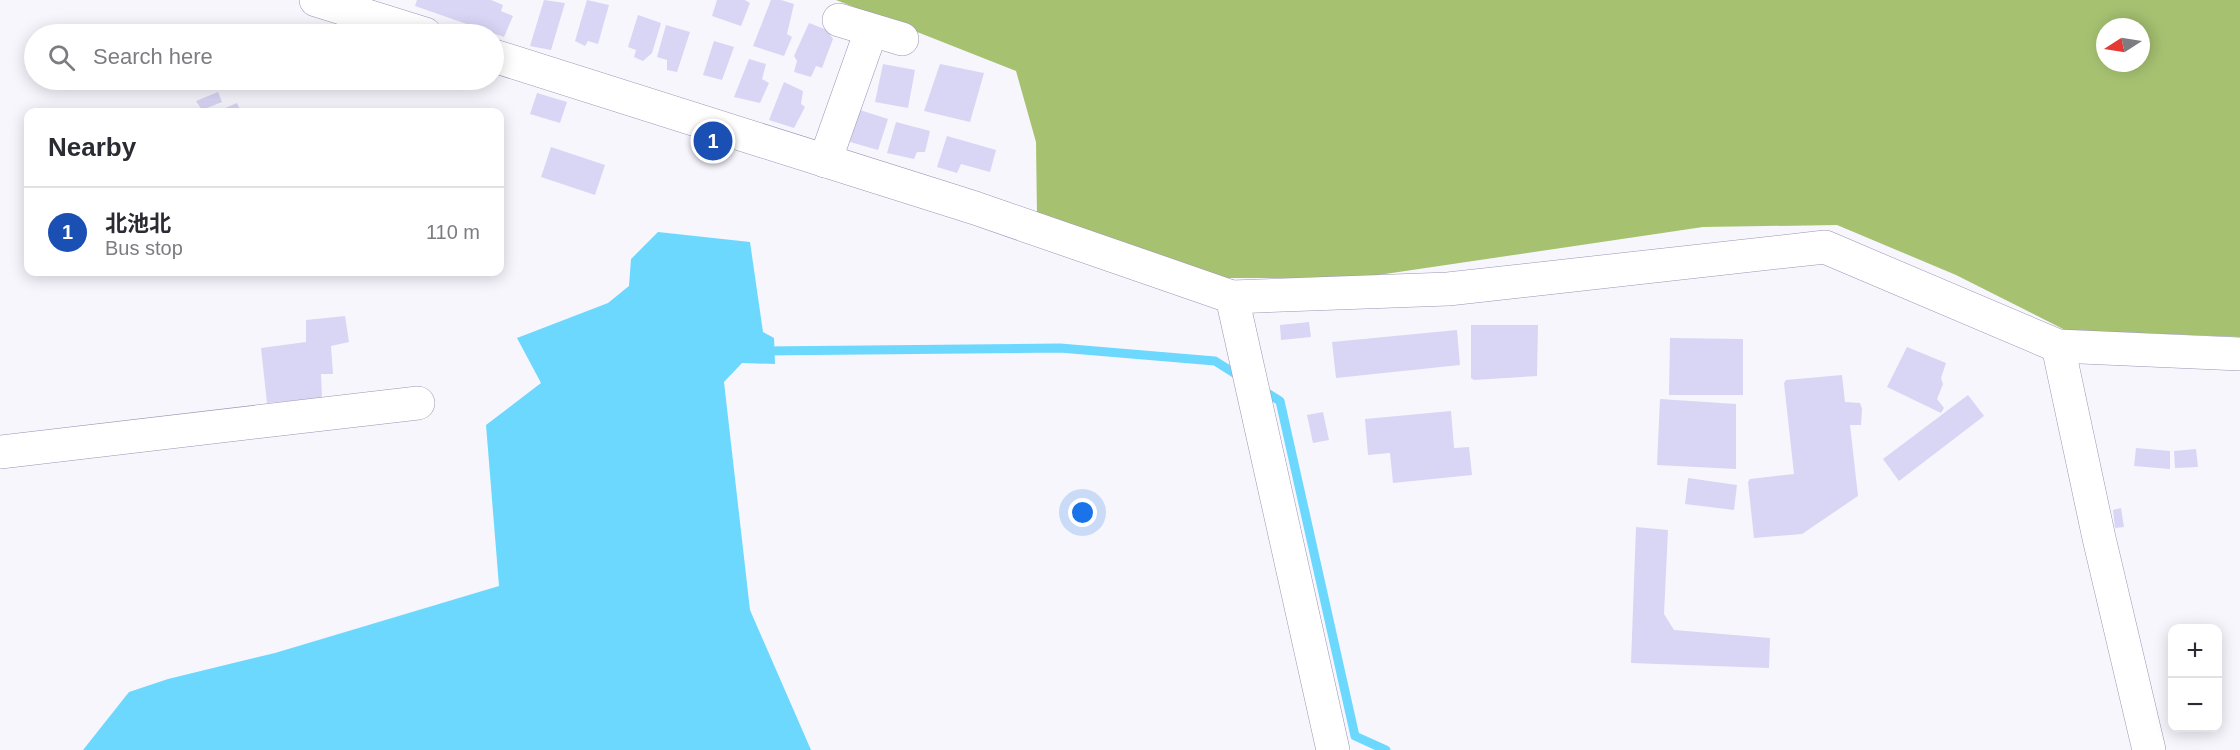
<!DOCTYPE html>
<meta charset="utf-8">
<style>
:root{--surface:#fff;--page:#f7f7f7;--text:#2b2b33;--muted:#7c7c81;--line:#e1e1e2;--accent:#ea580c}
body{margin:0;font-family:Arial,"Noto Sans JP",sans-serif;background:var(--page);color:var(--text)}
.controls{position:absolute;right:18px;bottom:18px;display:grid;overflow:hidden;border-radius:12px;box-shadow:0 3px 15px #0003}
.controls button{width:54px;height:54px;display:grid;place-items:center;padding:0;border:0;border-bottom:2px solid var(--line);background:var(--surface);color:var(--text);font:30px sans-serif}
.compass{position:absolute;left:2096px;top:18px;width:54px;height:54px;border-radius:50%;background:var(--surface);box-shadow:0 3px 15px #0003;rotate:258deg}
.you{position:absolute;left:1083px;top:513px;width:21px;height:21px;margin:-15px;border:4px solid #fff;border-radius:50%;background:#1a73e8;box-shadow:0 0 0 9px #1a73e833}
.badge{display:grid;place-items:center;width:39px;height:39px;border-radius:50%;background:var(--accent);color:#fff;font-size:20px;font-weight:700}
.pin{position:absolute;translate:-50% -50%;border:3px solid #fff;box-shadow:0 2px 6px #0006}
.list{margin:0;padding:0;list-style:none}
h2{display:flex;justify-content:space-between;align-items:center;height:78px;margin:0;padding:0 24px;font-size:26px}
h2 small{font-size:20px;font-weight:400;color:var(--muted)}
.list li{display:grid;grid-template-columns:39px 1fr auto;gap:18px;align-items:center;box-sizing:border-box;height:90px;padding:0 24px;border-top:2px solid var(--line)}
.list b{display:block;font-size:22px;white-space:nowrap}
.list p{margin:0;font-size:20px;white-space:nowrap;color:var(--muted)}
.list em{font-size:20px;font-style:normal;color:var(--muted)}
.icon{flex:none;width:33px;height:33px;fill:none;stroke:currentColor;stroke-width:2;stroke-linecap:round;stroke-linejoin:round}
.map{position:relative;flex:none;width:2240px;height:750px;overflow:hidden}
.search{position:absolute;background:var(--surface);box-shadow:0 3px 15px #0003;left:24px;top:24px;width:480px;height:66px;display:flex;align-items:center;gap:15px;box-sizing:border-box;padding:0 21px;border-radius:33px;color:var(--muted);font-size:22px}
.panel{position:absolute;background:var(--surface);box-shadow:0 3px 15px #0003;left:24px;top:108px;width:480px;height:168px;border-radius:12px}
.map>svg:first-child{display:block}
</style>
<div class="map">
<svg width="2240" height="750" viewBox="0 0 2240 750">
<rect width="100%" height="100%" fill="#f7f6fd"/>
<path fill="#a6c271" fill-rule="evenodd" d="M836 0H2240V337L2065 330 1956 275 1837 225 1703 227 1358 278H1223L1037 215 1036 142 1016 71ZM2105 27H2141V63H2105Z"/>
<polygon fill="#6cd8fd" points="658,232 750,242 763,332 774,338 775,364 742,363 724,382 750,610 811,750 83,750 129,692 168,679 275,653 499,586 486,425 541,383 517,338 608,303 629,286 631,259"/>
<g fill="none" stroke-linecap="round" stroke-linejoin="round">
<g stroke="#6cd8fd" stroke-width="9">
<polyline points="763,351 1060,348 1215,361 1242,378"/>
<polyline points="1262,390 1280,401 1355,736 1386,750"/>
</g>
</g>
<g fill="#d9d5f5">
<polygon points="417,0 491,0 503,5 501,11 513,16 504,37 415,6"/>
<polygon points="544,0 565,3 551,50 530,46"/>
<polygon points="587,0 609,5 598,44 588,41 585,46 575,41"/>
<polygon points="717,0 745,0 750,3 741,26 712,16"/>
<polygon points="771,0 781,0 794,4 787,34 792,37 784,56 753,46"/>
<polygon points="638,15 661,23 652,53 643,61 634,57 636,50 628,47"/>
<polygon points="809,23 827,30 833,39 822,68 816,66 811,77 794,72 797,61 794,56"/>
<polygon points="666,25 690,32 677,72 667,70 667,60 657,57"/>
<polygon points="714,41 734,47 722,80 703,75"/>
<polygon points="749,59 766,64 762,79 769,83 760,103 734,97"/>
<polygon points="883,64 915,70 908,108 875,102"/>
<polygon points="940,64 984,73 970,122 924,111"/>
<polygon points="460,80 484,80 482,87"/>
<polygon points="784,82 803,91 801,104 805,107 794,128 769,120"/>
<polygon points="218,92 222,102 202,110 196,101"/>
<polygon points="537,93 567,102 560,123 530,114"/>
<polygon points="237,103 241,112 216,112"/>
<polygon points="860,110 888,119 878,150 850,142"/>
<polygon points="896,122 930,131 925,152 917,152 914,159 887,153"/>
<polygon points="947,136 996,150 990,172 961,164 957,173 937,167"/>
<polygon points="551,147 605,165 595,195 541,177"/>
<polygon points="345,316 349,342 331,346 333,374 321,374 322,398 267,403 261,348 306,342 306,320"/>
<polygon points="1309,322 1311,337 1281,340 1280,325"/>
<polygon points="1471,325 1538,325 1537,376 1474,380 1471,378"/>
<polygon points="1457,330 1460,365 1336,378 1332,342"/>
<polygon points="1670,338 1743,339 1743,395 1669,395"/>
<polygon points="1907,347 1946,363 1941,378 1943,384 1937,399 1944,408 1941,413 1887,387"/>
<polygon points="1842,375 1845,402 1860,403 1862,409 1861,425 1850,425 1858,496 1802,534 1754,538 1748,482 1750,479 1794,474 1784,383 1786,380"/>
<polygon points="1968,395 1984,416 1899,481 1883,459"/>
<polygon points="1660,399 1736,404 1736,469 1657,465"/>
<polygon points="1451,411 1454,448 1469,447 1472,475 1393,483 1390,453 1368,455 1365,419"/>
<polygon points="1323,412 1329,440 1313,443 1307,415"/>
<polygon points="2136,448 2170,451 2170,469 2134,466"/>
<polygon points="2196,449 2198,467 2175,468 2174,451"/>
<polygon points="1688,478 1737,485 1734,510 1685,504"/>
<polygon points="2121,508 2124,527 2115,528 2113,510"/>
<polygon points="1636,527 1668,530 1664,614 1674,630 1770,638 1769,668 1631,663"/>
</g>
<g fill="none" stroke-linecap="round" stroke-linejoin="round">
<defs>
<g id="minor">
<polyline points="316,0 425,34"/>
<polyline points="839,20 902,39"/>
<polyline points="494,56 975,208 1232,297 1448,289 1825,247 2058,346 2240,354"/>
<polyline points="825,161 871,31"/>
<polyline points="1232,297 1333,750"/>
<polyline points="2058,346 2099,538 2149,750"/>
<polyline points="0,452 418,403"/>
</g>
</defs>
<use href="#minor" stroke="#9a95b5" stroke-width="34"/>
<use href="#minor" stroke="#fff" stroke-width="33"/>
</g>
</svg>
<div class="controls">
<button>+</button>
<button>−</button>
</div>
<svg class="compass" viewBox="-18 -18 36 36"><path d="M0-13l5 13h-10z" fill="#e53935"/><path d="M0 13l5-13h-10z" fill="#7c7c81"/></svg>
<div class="you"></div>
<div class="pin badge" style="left:713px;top:141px;background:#1a4fb4">1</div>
<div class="search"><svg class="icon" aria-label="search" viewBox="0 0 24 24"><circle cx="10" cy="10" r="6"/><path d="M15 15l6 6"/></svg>Search here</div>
<section class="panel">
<h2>Nearby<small></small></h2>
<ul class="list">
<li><span class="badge" style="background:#1a4fb4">1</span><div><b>北池北</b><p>Bus stop</p></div><em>110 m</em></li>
</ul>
</section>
</div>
